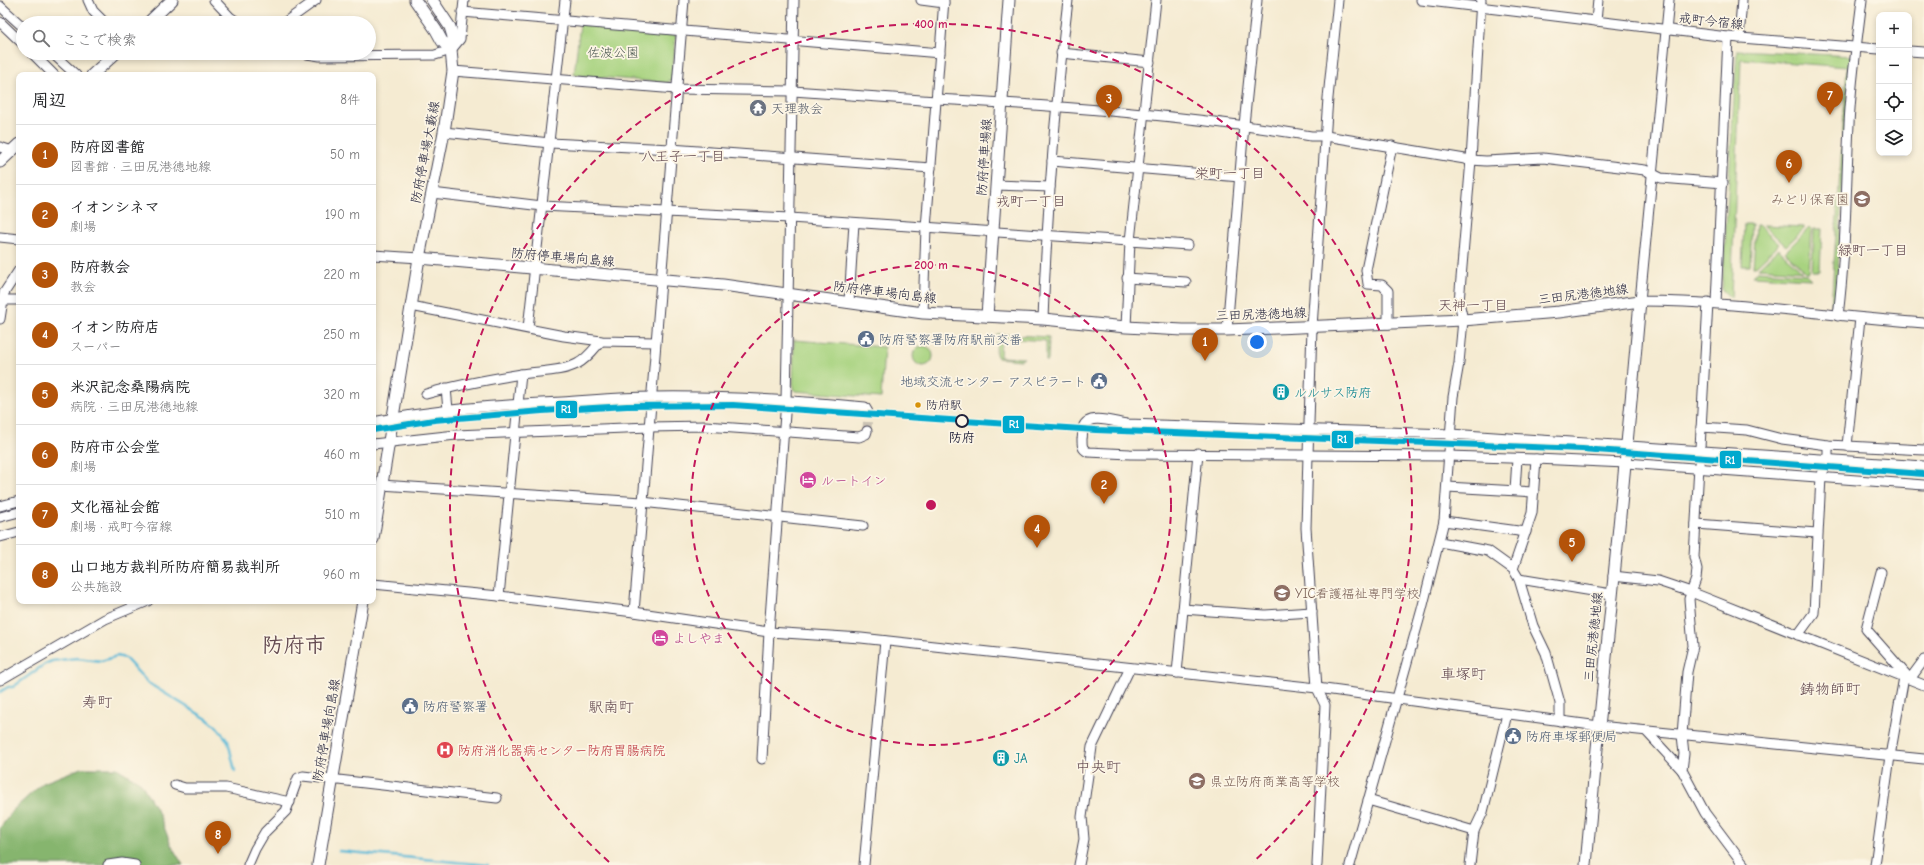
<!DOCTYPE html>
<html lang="ja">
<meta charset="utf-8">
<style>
:root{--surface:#fff;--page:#f2f2f2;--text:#202124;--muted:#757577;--line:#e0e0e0;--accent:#b45309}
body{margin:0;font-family:"Comic Neue","Klee One",sans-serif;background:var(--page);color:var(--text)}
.controls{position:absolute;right:12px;top:12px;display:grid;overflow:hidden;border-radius:8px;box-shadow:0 2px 6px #0003}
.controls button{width:36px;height:36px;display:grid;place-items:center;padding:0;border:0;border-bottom:1px solid var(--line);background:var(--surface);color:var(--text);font:20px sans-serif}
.you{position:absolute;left:1257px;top:342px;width:14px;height:14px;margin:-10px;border:3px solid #fff;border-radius:50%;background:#1a73e8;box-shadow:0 0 0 6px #1a73e833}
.badge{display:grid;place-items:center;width:26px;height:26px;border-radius:50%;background:var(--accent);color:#fff;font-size:13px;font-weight:700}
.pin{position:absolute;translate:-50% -33px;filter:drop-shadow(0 1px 2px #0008)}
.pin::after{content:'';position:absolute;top:21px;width:14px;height:12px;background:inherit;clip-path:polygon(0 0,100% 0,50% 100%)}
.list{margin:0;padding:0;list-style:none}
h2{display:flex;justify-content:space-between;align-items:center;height:52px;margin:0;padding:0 16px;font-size:17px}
h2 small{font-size:13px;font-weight:400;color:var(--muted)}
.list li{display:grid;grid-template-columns:26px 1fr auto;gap:12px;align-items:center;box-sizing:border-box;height:60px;padding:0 16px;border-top:1px solid var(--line)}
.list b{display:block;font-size:15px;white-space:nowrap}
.list p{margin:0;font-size:13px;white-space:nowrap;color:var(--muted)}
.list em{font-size:13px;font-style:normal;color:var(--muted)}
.icon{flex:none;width:22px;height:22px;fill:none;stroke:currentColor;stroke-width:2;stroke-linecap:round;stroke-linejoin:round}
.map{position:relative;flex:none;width:1924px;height:865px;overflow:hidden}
.search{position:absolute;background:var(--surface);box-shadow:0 2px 6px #0003;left:16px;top:16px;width:360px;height:44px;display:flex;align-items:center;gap:10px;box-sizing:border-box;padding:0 14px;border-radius:22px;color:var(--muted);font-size:15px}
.panel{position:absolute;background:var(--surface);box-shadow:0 2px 6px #0003;left:16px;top:72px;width:360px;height:532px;border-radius:8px}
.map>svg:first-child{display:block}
</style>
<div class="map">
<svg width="1924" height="865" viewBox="0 0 1924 865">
<rect width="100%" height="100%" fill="#fcf5e5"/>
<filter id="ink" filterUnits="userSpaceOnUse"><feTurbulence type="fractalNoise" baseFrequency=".025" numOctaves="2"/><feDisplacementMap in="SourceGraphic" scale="8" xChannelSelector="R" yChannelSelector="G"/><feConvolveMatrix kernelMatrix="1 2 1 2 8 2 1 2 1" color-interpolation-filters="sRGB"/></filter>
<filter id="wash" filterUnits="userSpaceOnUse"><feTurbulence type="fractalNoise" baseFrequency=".012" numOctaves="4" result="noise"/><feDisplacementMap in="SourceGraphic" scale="16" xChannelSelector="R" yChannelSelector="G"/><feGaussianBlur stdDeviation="0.9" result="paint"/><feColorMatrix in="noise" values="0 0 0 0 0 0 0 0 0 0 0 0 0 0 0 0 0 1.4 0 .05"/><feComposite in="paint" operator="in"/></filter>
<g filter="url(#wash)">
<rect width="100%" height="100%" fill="#f5ebd2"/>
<g fill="#a8d380" stroke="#657a5e">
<polygon points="580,24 676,35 672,81 669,80 669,83 574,75"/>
<polygon points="1737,50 1852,56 1846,122 1836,305 1831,309 1847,67 1741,59 1731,298 1722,290"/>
<polygon points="1744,224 1752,224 1750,266 1742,266"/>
<polygon points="1756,225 1758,225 1779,244 1755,267 1753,267"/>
<polygon points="1763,225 1804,227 1804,229 1786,246"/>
<polygon points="1809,228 1812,229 1809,272 1806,272 1785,252"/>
<polygon points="1814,229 1822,229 1820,271 1812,271"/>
<polygon points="1778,249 1802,271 1758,268"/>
<polygon points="1757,271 1806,274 1811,279 1752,276"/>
<polygon points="997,334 1049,337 1048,361 1046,361 1046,341 1001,338 1000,357 1024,358 1021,360 998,358 996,354"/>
<polygon points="794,340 884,347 881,398 795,391 793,389"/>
<circle cx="923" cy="356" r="10"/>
</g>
<polygon fill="#86b56e" stroke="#546c54" points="81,768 117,768 141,783 159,814 171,845 183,865 0,865 0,828 14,809 43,783"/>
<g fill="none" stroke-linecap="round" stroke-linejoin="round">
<g stroke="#5abad8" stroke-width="2.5">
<polyline points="0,692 8,687 13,687 45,664 52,661 77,658 101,661 117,656 125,658 148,683 207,719 217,727 228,741 235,771"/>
<polyline points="339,851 488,865"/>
</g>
</g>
</g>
<g filter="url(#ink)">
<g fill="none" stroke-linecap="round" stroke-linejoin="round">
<polyline stroke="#cbc3b4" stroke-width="9" stroke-dasharray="9 4.5" stroke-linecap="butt" points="867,431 868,412"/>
<defs>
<g id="minor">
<polyline points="88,0 93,11 105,23"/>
<polyline points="214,0 230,17 239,23"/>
<polyline points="921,0 944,3"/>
<polyline points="1421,0 1728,37 1879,49"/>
<path d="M1669 0 1640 301C1735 301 1829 316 1924 323"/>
<polyline points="0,6 23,27"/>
<polyline points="462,12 940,53"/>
<polyline points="1596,21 1598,0"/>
<polyline points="0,22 23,44"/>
<polyline points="284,23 316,0"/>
<polyline points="1739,38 1742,0"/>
<polyline points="1909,51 1924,52"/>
<polyline points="32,53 54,75"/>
<polyline points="52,53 76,75"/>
<polyline points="301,53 320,56 435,55 451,50 460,39 464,0"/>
<polyline points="1061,53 1150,62"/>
<polyline points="453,71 676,89 793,91 936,101"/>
<path d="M936 99C1062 106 1187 115 1311 136H1326L1471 160 1486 161 1543 158 1645 170 1661 178 1723 183"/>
<polyline points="444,132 550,143 671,149 931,168"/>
<polyline points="0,147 12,151"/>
<polyline points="1052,161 1240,177"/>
<polyline points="996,185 1050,187"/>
<polyline points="432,193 542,206 790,218 1188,245"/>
<polyline points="0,237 19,239"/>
<polyline points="373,255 419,258"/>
<polyline points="1127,278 1186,282"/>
<polyline points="2,300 19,300"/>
<polyline points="849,302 854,223"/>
<polyline points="1716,303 1728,37"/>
<polyline points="411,306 564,336 601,341 656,342"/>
<polyline points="923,313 926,228 944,0"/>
<path d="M1838 316C1846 252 1846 188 1849 124 1851 83 1857 41 1862 0"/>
<polyline points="0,319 4,293 19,270"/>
<path d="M1043 319C1047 212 1055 106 1068 0"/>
<polyline points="1388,324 1388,291 1382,285 1368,284 1366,270 1392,146"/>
<polyline points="1126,327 1130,241 1156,0"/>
<polyline points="528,328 565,0"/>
<polyline points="1227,330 1244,125 1257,0"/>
<polyline points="446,388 448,410"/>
<path d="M426 394C457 385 490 379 522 374 539 371 561 372 577 364 587 359 594 349 601 341"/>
<path d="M373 422C436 409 499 405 562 402 593 400 623 397 653 397 724 396 794 400 865 407L868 412"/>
<polyline points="1701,427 1747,430 1782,439 1828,445 1924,450"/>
<polyline points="373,444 456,435 649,427 705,426 859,437 866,434 867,431"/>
<polyline points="1847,446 1860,318"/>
<path d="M1924 466 1451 434 1127 424C1116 423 1089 412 1083 427 1082 430 1083 436 1082 439 1082 446 1082 449 1088 452L1130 454 1449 456 1536 459 1626 463 1924 485"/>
<polyline points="381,485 642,502 863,526"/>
<polyline points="1447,487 1534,492"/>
<polyline points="1515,490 1517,459"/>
<polyline points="0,506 19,501"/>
<polyline points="0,517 19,512"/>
<polyline points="1444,521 1526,532"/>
<polyline points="1696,524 1817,533"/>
<polyline points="0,537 19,532"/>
<polyline points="1440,542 1488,551 1513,569 1519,579 1533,626 1546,653 1560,703 1560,721"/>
<polyline points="1513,569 1532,513 1536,459"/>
<polyline points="1881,572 1866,629 1910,679"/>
<polyline points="1613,576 1658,581 1691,592 1924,685"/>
<polyline points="1519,579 1611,594"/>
<polyline points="373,584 499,596 634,612 769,632 861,638 1317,688 1599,726 1924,759"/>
<polyline points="499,596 521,374"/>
<polyline points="1183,609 1265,615 1312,612"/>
<polyline points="634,612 684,0"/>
<polyline points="1798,635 1814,613 1821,477 1828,459 1828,445"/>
<polyline points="1177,673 1198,453"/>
<polyline points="1910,679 1924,660"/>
<polyline points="0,680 105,619 148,601"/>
<polyline points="1646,731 1682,770 1705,813 1744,865"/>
<polyline points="762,759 769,632 786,400 794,0"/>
<polyline points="1682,770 1684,754 1682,735 1687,672 1693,646 1689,599 1696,579 1697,569 1694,557 1708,302"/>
<polyline points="175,785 185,788 226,788 290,802"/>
<polyline points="1368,800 1474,831"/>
<polyline points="108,865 122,863 135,865"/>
<polyline points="248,865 255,849 265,832 286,811 298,778 303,776 497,798"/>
<polyline points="864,865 885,641"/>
<polyline points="1079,865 1084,839 1082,817 1092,747 1130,668"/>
<polyline points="1317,865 1325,705 1317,688 1306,528 1308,455 1312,327 1328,98 1338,0"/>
<polyline points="1350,865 1422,609 1444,521 1453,397 1459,363 1463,320 1459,302 1471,160 1481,0"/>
<polyline points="1470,865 1474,831 1483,812 1507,714"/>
<polyline points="1875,865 1890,756 1904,677"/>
</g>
<g id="major">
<polyline points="415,0 436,30 442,41 451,50"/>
<polyline points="148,23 172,0"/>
<polyline points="92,75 116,53"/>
<polyline points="0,162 19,144"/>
<path d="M419 258 723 285 923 313 1043 319 1126 327 1183 330H1227L1463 320 1559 312 1640 301C1624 489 1603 677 1586 865"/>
<polyline points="987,316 1009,0"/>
<polyline points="373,539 419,258 444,132 453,71 451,50 453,37 450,27 432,0"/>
<polyline points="318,865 363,601"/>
</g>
</defs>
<use href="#minor" stroke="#424052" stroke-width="11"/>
<use href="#major" stroke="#424052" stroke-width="13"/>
<use href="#minor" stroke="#fff" stroke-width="9"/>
<use href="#major" stroke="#fff" stroke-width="11"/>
<defs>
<polyline id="rail-1" points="373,430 434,420 542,411 627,406 733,405 1096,430 1582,449 1924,474"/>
</defs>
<use href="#rail-1" stroke="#fcf5e5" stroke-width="9"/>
<use href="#rail-1" stroke="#00a9ce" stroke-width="6"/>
</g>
</g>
<g fill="none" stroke="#c2185b" stroke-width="2" stroke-dasharray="7 5">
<circle cx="931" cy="505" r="240"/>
<path d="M609 862A481 481 0 1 1 1253 862"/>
</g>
<defs>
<symbol id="temple-disc" viewBox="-11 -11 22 22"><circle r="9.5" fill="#6b7280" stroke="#fcf5e5"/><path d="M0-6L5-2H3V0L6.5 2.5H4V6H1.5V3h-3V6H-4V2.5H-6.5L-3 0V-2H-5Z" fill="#fff"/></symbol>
<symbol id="school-disc" viewBox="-11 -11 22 22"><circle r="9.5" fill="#8d6e63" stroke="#fcf5e5"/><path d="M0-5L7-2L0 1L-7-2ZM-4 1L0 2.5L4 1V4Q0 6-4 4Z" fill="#fff"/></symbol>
<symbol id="civic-disc" viewBox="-11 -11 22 22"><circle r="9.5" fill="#5c6f8a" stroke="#fcf5e5"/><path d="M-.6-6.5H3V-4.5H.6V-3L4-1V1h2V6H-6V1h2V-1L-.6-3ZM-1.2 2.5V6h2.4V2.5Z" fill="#fff"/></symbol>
<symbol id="building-disc" viewBox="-11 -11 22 22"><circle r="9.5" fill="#0f9aa8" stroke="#fcf5e5"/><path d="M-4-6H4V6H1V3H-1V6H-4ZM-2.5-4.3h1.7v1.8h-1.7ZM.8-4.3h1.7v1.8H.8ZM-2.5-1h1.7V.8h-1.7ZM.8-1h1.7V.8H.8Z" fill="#fff"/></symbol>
<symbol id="hotel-disc" viewBox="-11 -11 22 22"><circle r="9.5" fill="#d1479c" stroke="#fcf5e5"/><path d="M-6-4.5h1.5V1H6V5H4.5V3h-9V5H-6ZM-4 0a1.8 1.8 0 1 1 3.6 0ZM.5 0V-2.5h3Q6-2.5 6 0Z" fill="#fff"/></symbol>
<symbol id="university-disc" viewBox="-11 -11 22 22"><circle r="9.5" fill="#8d6e63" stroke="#fcf5e5"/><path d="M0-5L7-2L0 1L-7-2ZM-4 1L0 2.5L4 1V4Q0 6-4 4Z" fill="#fff"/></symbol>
<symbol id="hospital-disc" viewBox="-11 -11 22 22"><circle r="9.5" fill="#e0444e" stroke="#fcf5e5"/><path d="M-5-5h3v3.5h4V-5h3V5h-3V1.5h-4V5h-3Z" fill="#fff"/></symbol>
</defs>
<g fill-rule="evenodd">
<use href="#temple-disc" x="748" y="98" width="20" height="20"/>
<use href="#school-disc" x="1852" y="189" width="20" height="20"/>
<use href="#civic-disc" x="856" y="329" width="20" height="20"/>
<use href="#civic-disc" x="1089" y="371" width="20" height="20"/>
<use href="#building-disc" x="1271" y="382" width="20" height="20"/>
<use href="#hotel-disc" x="798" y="470" width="20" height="20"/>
<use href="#university-disc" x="1272" y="583" width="20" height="20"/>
<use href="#hotel-disc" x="650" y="628" width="20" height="20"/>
<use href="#civic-disc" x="400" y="696" width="20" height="20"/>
<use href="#civic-disc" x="1503" y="726" width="20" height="20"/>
<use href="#hospital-disc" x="435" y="740" width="20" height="20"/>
<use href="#building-disc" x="991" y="748" width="20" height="20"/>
<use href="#school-disc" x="1187" y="771" width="20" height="20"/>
</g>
<circle fill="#d79209" stroke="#fcf5e5" stroke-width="1.5" cx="918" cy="405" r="3.5"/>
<circle fill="#fcf5e5" stroke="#22223b" stroke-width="2" cx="962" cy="421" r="6"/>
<g text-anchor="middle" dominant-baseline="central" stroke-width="3.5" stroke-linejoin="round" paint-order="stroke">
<g font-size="12" fill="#22223b" stroke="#fcf5e5" text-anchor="start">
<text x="926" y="405">防府駅</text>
</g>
<g font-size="13" fill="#22223b" stroke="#fcf5e5">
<text transform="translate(1711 21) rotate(6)">戒町今宿線</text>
<text transform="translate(425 152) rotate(-79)">防府停車場大藪線</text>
<text transform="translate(984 157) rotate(-86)">防府停車場線</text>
<text transform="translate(563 257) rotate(5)">防府停車場向島線</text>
<text transform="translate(885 292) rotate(7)">防府停車場向島線</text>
<text transform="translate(1583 294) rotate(-7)">三田尻港徳地線</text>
<text transform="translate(1261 314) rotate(-2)">三田尻港徳地線</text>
<text transform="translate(1593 637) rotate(-84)">三田尻港徳地線</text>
<text transform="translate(326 730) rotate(-80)">防府停車場向島線</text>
</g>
<g font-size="13" fill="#4a5750" stroke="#fcf5e5">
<text x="613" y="52">佐波公園</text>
</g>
<g font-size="13" fill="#5b616d" stroke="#fcf5e5" text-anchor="start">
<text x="771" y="108">天理教会</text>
</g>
<g font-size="13" fill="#785e54" stroke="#fcf5e5" text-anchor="start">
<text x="1849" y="199" text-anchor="end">みどり保育園</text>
<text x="1295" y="593">YIC看護福祉専門学校</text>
<text x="1210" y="781">県立防府商業高等学校</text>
</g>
<g font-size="13" fill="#4e5e75" stroke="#fcf5e5" text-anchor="start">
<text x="879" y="339">防府警察署防府駅前交番</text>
<text x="1086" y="381" text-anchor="end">地域交流センター アスピラート</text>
<text x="423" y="706">防府警察署</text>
<text x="1526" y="736">防府車塚郵便局</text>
</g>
<g font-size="13" fill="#0d838f" stroke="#fcf5e5" text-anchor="start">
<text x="1294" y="392">ルルサス防府</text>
<text x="1014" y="758">JA</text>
</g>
<g font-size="13" font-weight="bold" fill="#22223b" stroke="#fcf5e5">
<text x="962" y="437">防府</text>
</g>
<g font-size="13" fill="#b23c85" stroke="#fcf5e5" text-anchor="start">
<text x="821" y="480">ルートイン</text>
<text x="673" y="638">よしやま</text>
</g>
<g font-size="13" fill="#be3a42" stroke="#fcf5e5" text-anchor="start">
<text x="458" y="750">防府消化器病センター防府胃腸病院</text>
</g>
<g font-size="14" fill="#634950" stroke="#fcf5e5">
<text x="683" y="156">八王子一丁目</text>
<text x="1230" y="173">栄町一丁目</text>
<text x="1031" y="201">戎町一丁目</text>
<text x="1873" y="250">緑町一丁目</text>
<text x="1473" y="305">天神一丁目</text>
</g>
<g font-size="15" fill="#634950" stroke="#fcf5e5">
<text x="1463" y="674">車塚町</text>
<text x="1830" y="689">鋳物師町</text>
<text x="97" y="702">寿町</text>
<text x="611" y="707">駅南町</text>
<text x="1098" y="767">中央町</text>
</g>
<g font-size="21" font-weight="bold" fill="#634950" stroke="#fcf5e5">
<text x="294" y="645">防府市</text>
</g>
</g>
<circle cx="931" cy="505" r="6" fill="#c2185b" stroke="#fcf5e5" stroke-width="2"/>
<g font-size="12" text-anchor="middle" font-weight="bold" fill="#c2185b" stroke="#fcf5e5" stroke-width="3.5" stroke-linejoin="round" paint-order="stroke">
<text x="931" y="28">400 m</text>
<text x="931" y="269">200 m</text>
</g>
<g stroke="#fcf5e5" stroke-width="1.5">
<rect x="555" y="400" width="23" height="19" rx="4" fill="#00a9ce"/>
<rect x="1002" y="415" width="23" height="19" rx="4" fill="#00a9ce"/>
<rect x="1331" y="430" width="23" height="19" rx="4" fill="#00a9ce"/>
<rect x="1719" y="450" width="23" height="19" rx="4" fill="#00a9ce"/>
</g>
<g font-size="11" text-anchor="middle" font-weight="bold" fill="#fff">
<text x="566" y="413">R1</text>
<text x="1014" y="428">R1</text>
<text x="1342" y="443">R1</text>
<text x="1730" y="464">R1</text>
</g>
</svg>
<div class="controls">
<button>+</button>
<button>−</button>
<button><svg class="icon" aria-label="locate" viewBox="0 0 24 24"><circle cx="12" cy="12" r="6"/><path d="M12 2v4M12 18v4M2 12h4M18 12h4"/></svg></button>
<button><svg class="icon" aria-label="layers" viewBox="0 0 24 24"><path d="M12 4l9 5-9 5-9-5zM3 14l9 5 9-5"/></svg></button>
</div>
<div class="you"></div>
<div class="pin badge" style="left:1205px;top:361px">1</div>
<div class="pin badge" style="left:1104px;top:504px">2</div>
<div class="pin badge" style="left:1109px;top:118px">3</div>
<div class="pin badge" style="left:1037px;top:548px">4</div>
<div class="pin badge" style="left:1572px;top:562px">5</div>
<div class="pin badge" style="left:1789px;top:183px">6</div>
<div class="pin badge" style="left:1830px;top:115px">7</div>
<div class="pin badge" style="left:218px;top:854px">8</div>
<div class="search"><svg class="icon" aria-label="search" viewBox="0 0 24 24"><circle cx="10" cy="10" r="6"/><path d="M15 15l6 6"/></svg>ここで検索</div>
<section class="panel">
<h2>周辺<small>8件</small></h2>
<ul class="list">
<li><span class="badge">1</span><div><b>防府図書館</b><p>図書館 · 三田尻港徳地線</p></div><em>50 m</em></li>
<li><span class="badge">2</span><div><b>イオンシネマ</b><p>劇場</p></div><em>190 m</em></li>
<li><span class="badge">3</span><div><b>防府教会</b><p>教会</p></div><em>220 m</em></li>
<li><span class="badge">4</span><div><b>イオン防府店</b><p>スーパー</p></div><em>250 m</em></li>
<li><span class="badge">5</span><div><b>米沢記念桑陽病院</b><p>病院 · 三田尻港徳地線</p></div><em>320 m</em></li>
<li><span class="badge">6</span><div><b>防府市公会堂</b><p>劇場</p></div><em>460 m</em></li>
<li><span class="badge">7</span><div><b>文化福祉会館</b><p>劇場 · 戒町今宿線</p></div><em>510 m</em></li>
<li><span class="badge">8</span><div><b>山口地方裁判所防府簡易裁判所</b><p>公共施設</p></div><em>960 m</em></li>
</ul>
</section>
</div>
